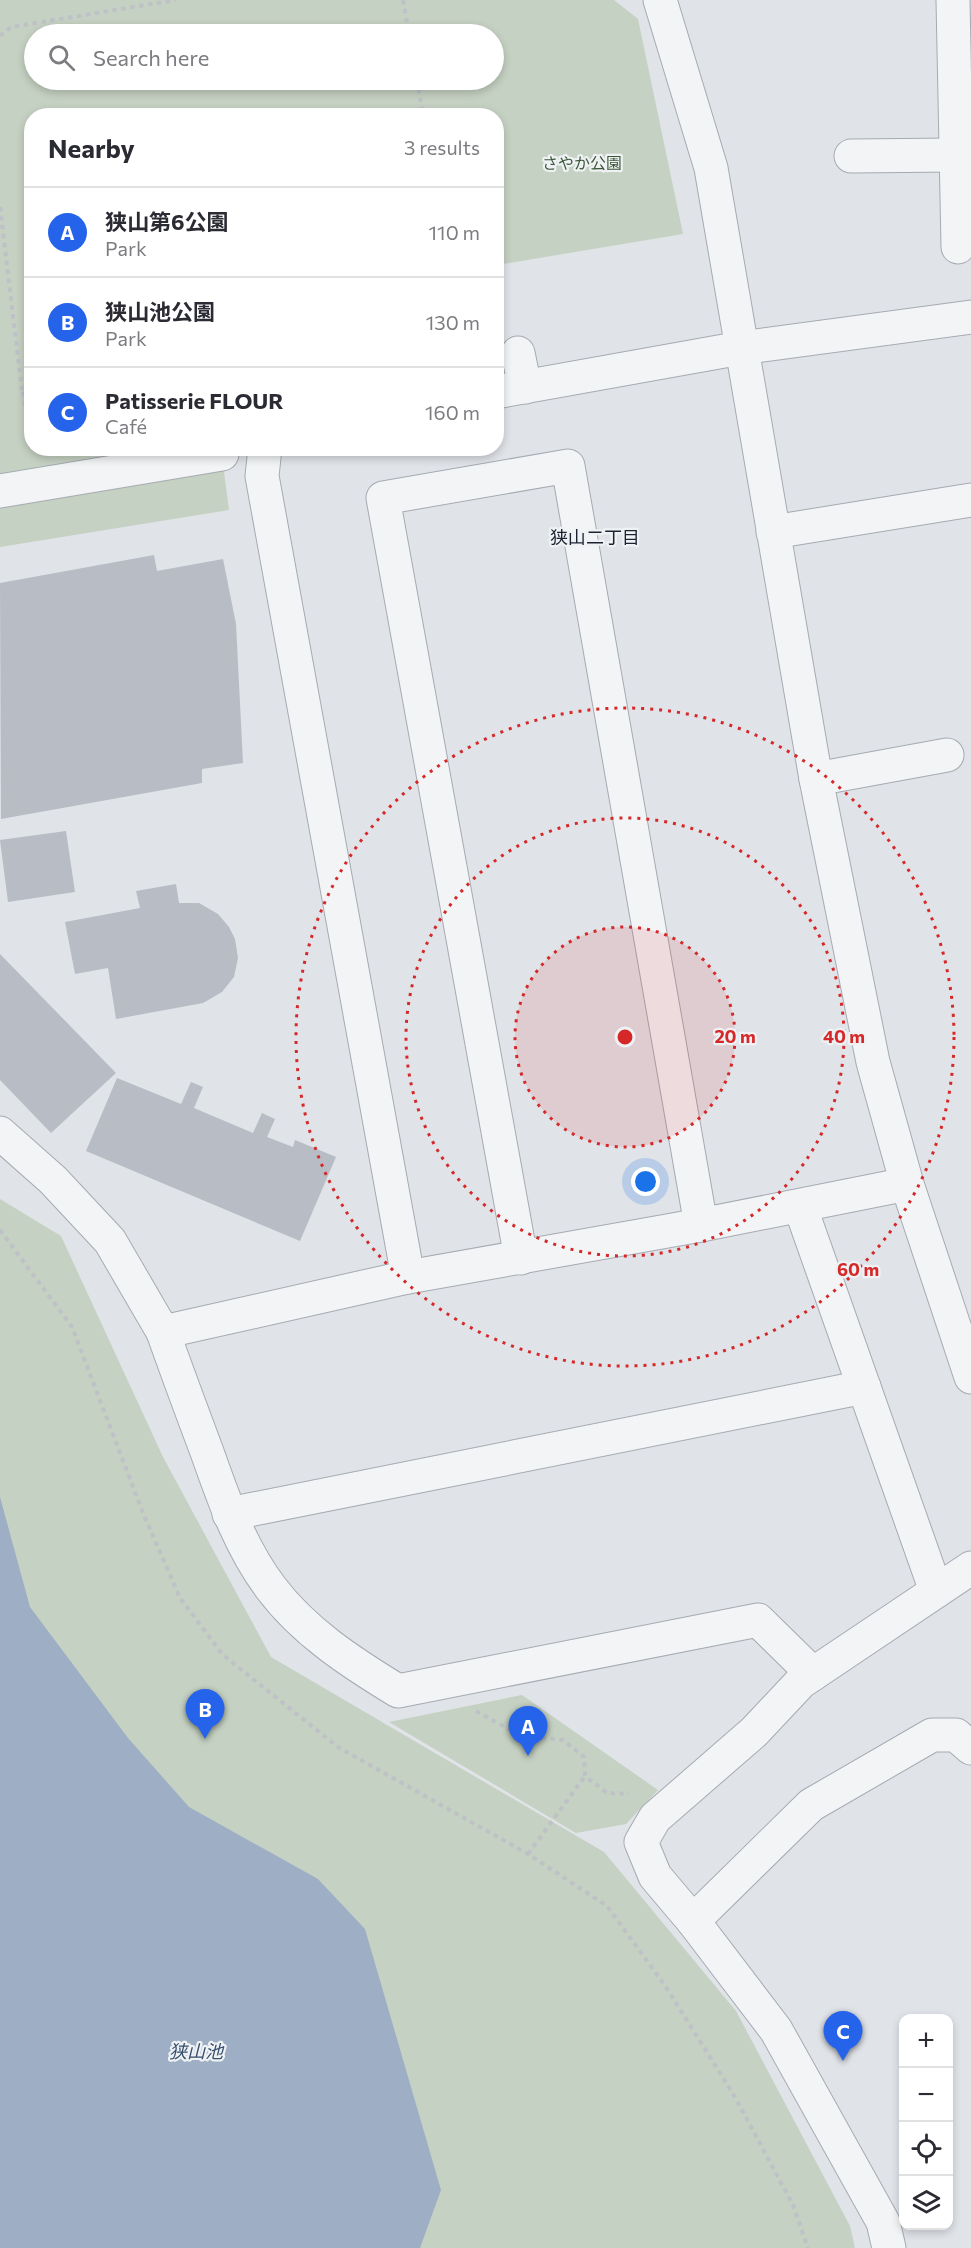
<!DOCTYPE html>
<meta charset="utf-8">
<style>
:root{--surface:#fff;--page:#f7f7f7;--text:#2b2b33;--muted:#7c7c81;--line:#e1e1e2;--accent:#2563eb}
body{margin:0;font-family:Commissioner,"Noto Sans JP",sans-serif;background:var(--page);color:var(--text)}
.controls{position:absolute;right:18px;bottom:18px;display:grid;overflow:hidden;border-radius:12px;box-shadow:0 3px 9px #0003}
.controls button{width:54px;height:54px;display:grid;place-items:center;padding:0;border:0;border-bottom:2px solid var(--line);background:var(--surface);color:var(--text);font:30px sans-serif}
.you{position:absolute;left:646px;top:1182px;width:21px;height:21px;margin:-15px;border:4px solid #fff;border-radius:50%;background:#1a73e8;box-shadow:0 0 0 9px #1a73e833}
.badge{display:grid;place-items:center;width:39px;height:39px;border-radius:50%;background:var(--accent);color:#fff;font-size:20px;font-weight:700}
.pin{position:absolute;translate:-50% -50px;filter:drop-shadow(0 2px 3px #0008)}
.pin::after{content:'';position:absolute;top:32px;width:21px;height:18px;background:inherit;clip-path:polygon(0 0,100% 0,50% 100%)}
.list{margin:0;padding:0;list-style:none}
h2{display:flex;justify-content:space-between;align-items:center;height:78px;margin:0;padding:0 24px;font-size:26px}
h2 small{font-size:20px;font-weight:400;color:var(--muted)}
.list li{display:grid;grid-template-columns:39px 1fr auto;gap:18px;align-items:center;box-sizing:border-box;height:90px;padding:0 24px;border-top:2px solid var(--line)}
.list b{display:block;font-size:22px;white-space:nowrap}
.list p{margin:0;font-size:20px;white-space:nowrap;color:var(--muted)}
.list em{font-size:20px;font-style:normal;color:var(--muted)}
.icon{flex:none;width:33px;height:33px;fill:none;stroke:currentColor;stroke-width:2;stroke-linecap:round;stroke-linejoin:round}
.map{position:relative;flex:none;width:971px;height:2248px;overflow:hidden}
.search{position:absolute;background:var(--surface);box-shadow:0 3px 9px #0003;left:24px;top:24px;width:480px;height:66px;display:flex;align-items:center;gap:15px;box-sizing:border-box;padding:0 21px;border-radius:33px;color:var(--muted);font-size:22px}
.panel{position:absolute;background:var(--surface);box-shadow:0 3px 9px #0003;left:24px;top:108px;width:480px;height:348px;border-radius:24px}
.map>svg:first-child{display:block}
</style>
<div class="map">
<svg width="971" height="2248" viewBox="0 0 971 2248">
<rect width="100%" height="100%" fill="#e0e3e8"/>
<g fill="#c5d1c2" fill-rule="evenodd">
<path d="M0 0H614L638 19 683 234 497 265 496 116H32V448L221 449 229 510 0 547ZM34 34H494V80H34Z"/>
<polygon points="0,1199 61,1236 163,1457 271,1657 604,1852 736,2011 850,2226 855,2248 0,2248"/>
<polygon points="522,1695 658,1790 626,1824 576,1833 389,1722"/>
</g>
<polygon fill="#9eafc5" points="0,1497 30,1607 128,1738 189,1807 318,1879 365,1929 441,2190 420,2248 0,2248"/>
<g fill="#b8bcc4">
<polygon points="154,555 157,571 223,559 236,624 243,763 202,769 202,783 1,819 0,583"/>
<polygon points="66,831 75,892 8,902 0,840"/>
<polygon points="176,884 179,903 199,903 218,914 229,927 235,939 238,958 234,977 222,992 203,1003 116,1019 108,968 75,974 65,922 140,908 136,891"/>
<polygon points="0,954 116,1073 51,1133 0,1080"/>
<polygon points="117,1078 181,1104 191,1082 203,1087 194,1108 253,1133 262,1113 275,1119 267,1137 293,1147 295,1140 336,1157 300,1241 86,1151"/>
</g>
<g fill="none" stroke-linecap="round" stroke-linejoin="round">
<defs>
<g id="minor">
<polyline points="660,0 711,168 816,779 873,1062 907,1184 971,1377"/>
<polyline points="953,0 958,247"/>
<polyline points="851,156 956,155"/>
<polyline points="518,353 525,387"/>
<polyline points="496,392 741,348 971,317"/>
<polyline points="265,448 262,476 408,1277"/>
<polyline points="0,491 222,454"/>
<polyline points="773,532 971,500"/>
<polyline points="816,779 947,755"/>
<polyline points="0,1133 53,1180 110,1241 163,1332"/>
<polyline points="800,1206 936,1591"/>
<polyline points="521,1258 383,498 568,466 701,1225"/>
<polyline points="229,1514 864,1387"/>
<path d="M813 1674 758 1620 398 1691C352 1663 304 1632 271 1588 240 1547 224 1500 207 1452 192 1412 177 1372 163 1332L408 1277 701 1225 907 1184"/>
<polyline points="693,1921 811,1805 932,1735 956,1735 971,1748"/>
<polyline points="889,2248 883,2222 776,2030 693,1921 655,1876 641,1842 655,1818 754,1732 801,1682 971,1568"/>
</g>
</defs>
<use href="#minor" stroke="#a6aab2" stroke-width="35"/>
<g stroke="#bec1c6" stroke-width="4" stroke-dasharray="4.5 4.5" stroke-linecap="butt">
<polyline points="403,0 409,34"/>
<polyline points="0,36 11,27 176,0"/>
<polyline points="417,80 423,116"/>
<polyline points="0,207 22,391 32,398"/>
<polyline points="23,392 32,446"/>
<polyline points="0,1230 72,1327 143,1513 180,1598 223,1655 338,1747 528,1854 607,1906 666,1987 735,2097 793,2205 808,2248"/>
<polyline points="476,1711 521,1736 563,1740 584,1757 585,1776 607,1793 629,1794"/>
<polyline points="528,1854 585,1776"/>
</g>
<use href="#minor" stroke="#f2f4f6" stroke-width="33"/>
</g>
<circle cx="625" cy="1037" r="110" fill="#d62828" fill-opacity=".12"/>
<g fill="none" stroke="#d62828" stroke-width="3" stroke-dasharray="3 6">
<circle cx="625" cy="1037" r="110"/>
<circle cx="625" cy="1037" r="219"/>
<circle cx="625" cy="1037" r="329"/>
</g>
<g text-anchor="middle" dominant-baseline="central" stroke-width="4.5" stroke-linejoin="round" paint-order="stroke">
<g font-size="16" fill="#3d5838" stroke="#eff2f5">
<text x="582" y="162">さやか公園</text>
</g>
<g font-size="18" fill="#1c222f" stroke="#eff2f5">
<text x="595" y="537">狭山二丁目</text>
</g>
<g font-size="18" font-style="italic" fill="#384e6e" stroke="#eff2f5">
<text x="196" y="2051">狭山池</text>
</g>
</g>
<circle cx="625" cy="1037" r="9" fill="#d62828" stroke="#eff2f5" stroke-width="3"/>
<g font-size="18" text-anchor="middle" font-weight="bold" fill="#d62828" stroke="#eff2f5" stroke-width="4.5" stroke-linejoin="round" paint-order="stroke">
<text x="735" y="1043">20 m</text>
<text x="844" y="1043">40 m</text>
<text x="858" y="1276">60 m</text>
</g>
</svg>
<div class="controls">
<button>+</button>
<button>−</button>
<button><svg class="icon" aria-label="locate" viewBox="0 0 24 24"><circle cx="12" cy="12" r="6"/><path d="M12 2v4M12 18v4M2 12h4M18 12h4"/></svg></button>
<button><svg class="icon" aria-label="layers" viewBox="0 0 24 24"><path d="M12 4l9 5-9 5-9-5zM3 14l9 5 9-5"/></svg></button>
</div>
<div class="you"></div>
<div class="pin badge" style="left:528px;top:1756px">A</div>
<div class="pin badge" style="left:205px;top:1739px">B</div>
<div class="pin badge" style="left:843px;top:2061px">C</div>
<div class="search"><svg class="icon" aria-label="search" viewBox="0 0 24 24"><circle cx="10" cy="10" r="6"/><path d="M15 15l6 6"/></svg>Search here</div>
<section class="panel">
<h2>Nearby<small>3 results</small></h2>
<ul class="list">
<li><span class="badge">A</span><div><b>狭山第6公園</b><p>Park</p></div><em>110 m</em></li>
<li><span class="badge">B</span><div><b>狭山池公園</b><p>Park</p></div><em>130 m</em></li>
<li><span class="badge">C</span><div><b>Patisserie FLOUR</b><p>Café</p></div><em>160 m</em></li>
</ul>
</section>
</div>
